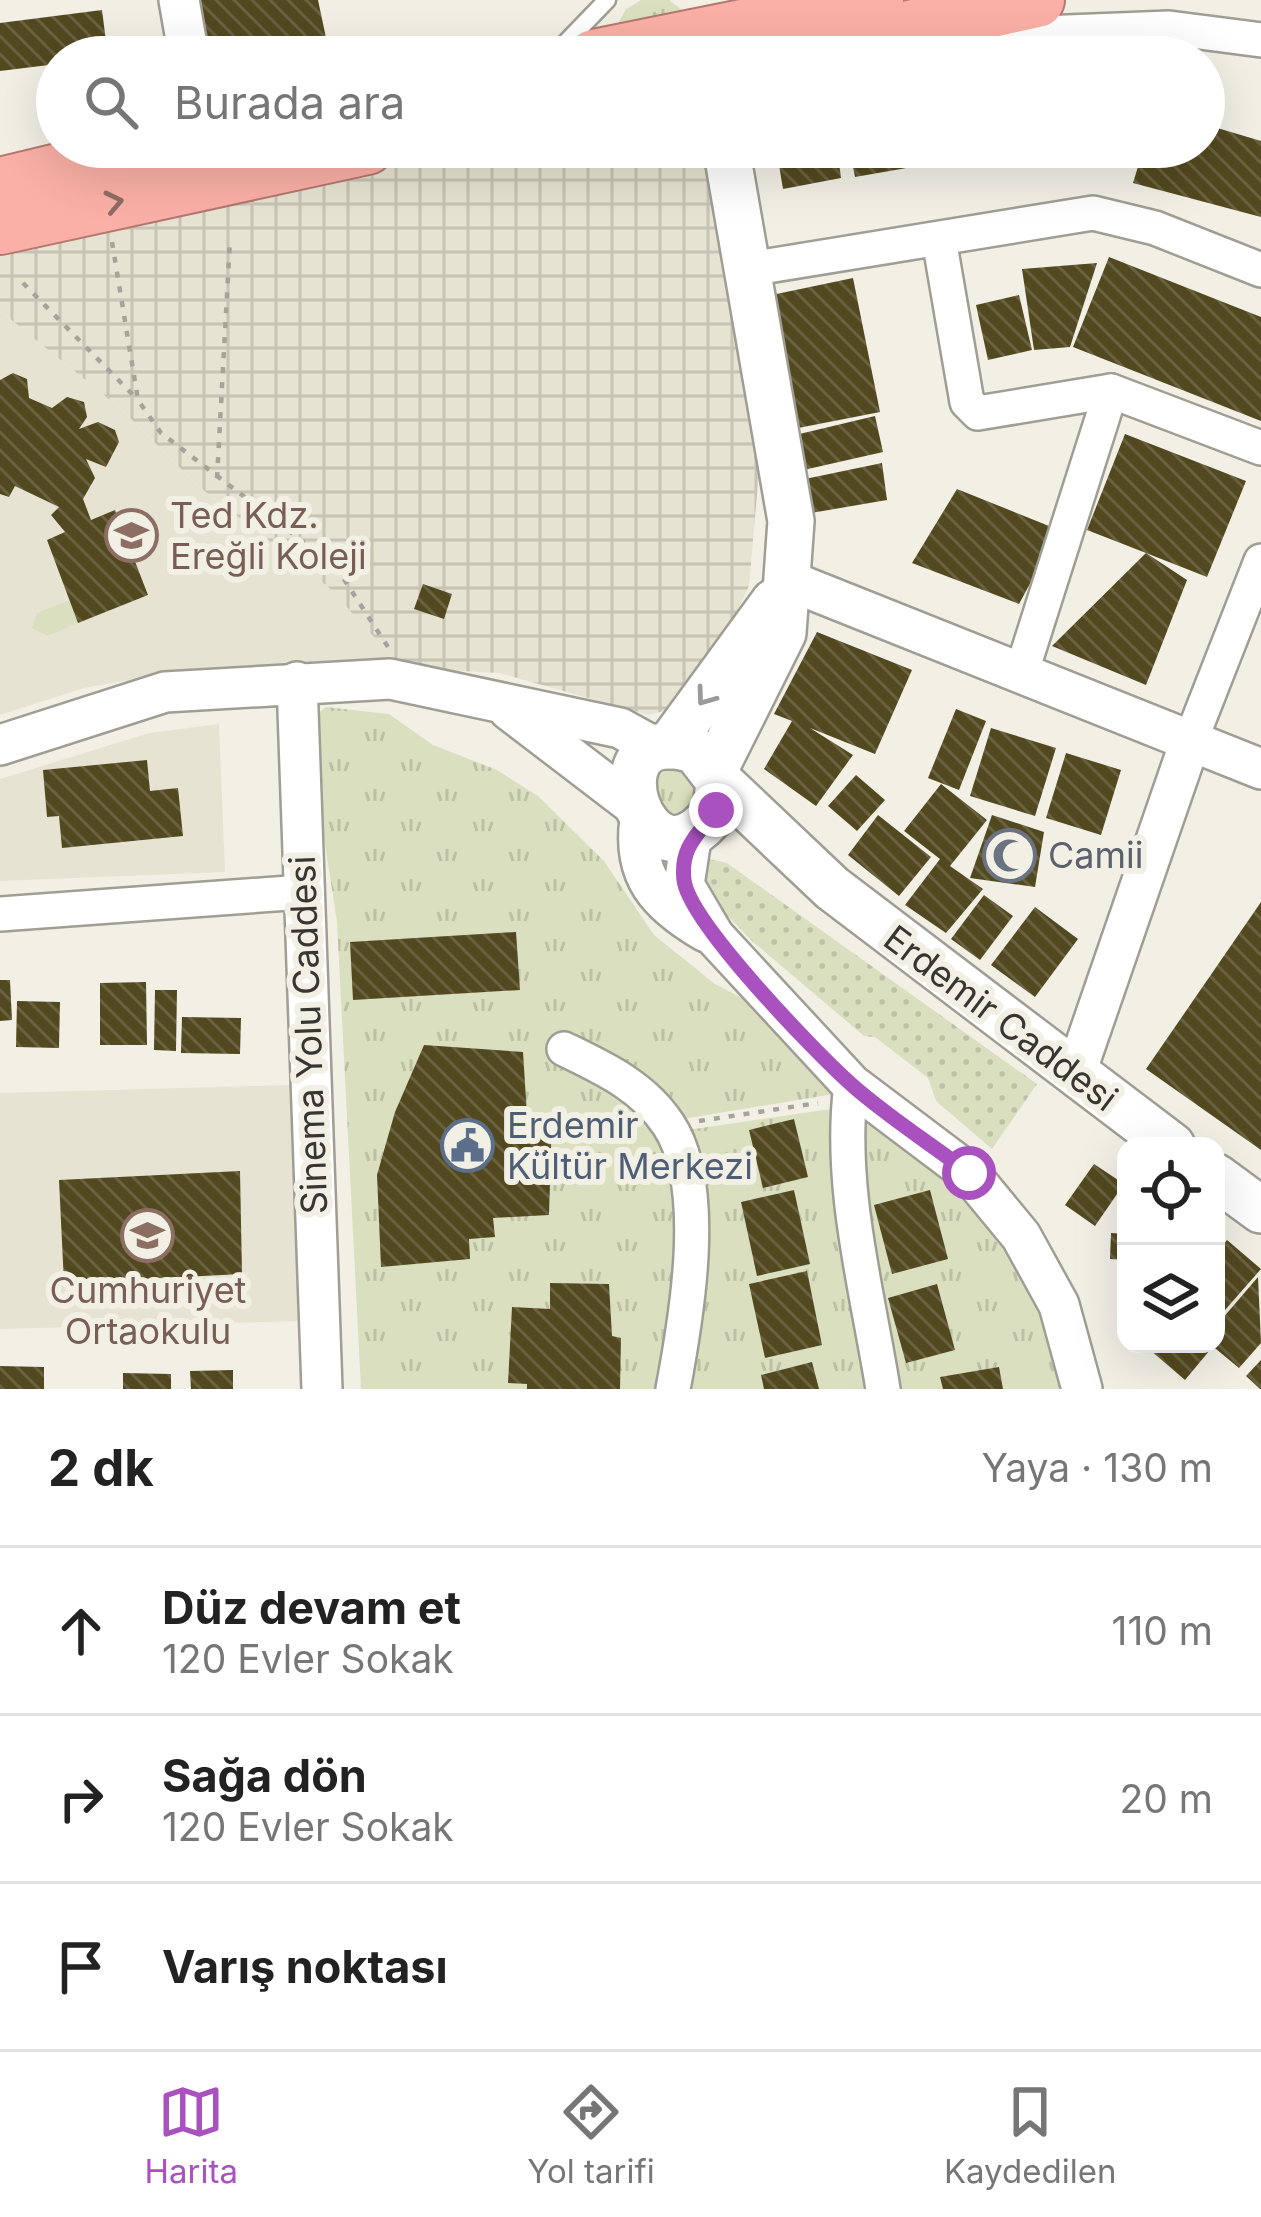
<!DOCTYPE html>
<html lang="tr">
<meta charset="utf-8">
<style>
:root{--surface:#fff;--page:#f2f2f2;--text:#222;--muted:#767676;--line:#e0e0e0;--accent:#a851bf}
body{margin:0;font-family:Inter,sans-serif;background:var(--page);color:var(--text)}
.controls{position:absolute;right:36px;bottom:36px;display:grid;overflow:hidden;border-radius:24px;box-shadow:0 12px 48px #0002}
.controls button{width:108px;height:108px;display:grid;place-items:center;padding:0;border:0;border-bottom:3px solid var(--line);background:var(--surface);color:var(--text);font:60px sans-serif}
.stop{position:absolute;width:36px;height:36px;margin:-27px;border:9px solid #a851bf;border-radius:50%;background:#fff}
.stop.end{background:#a851bf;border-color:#fff;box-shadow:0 3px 12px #0008}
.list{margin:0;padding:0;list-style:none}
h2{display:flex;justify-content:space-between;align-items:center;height:156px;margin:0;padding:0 48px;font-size:51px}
h2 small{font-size:39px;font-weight:400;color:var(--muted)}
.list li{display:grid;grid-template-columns:78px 1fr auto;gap:36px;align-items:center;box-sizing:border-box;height:168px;padding:0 48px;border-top:3px solid var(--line)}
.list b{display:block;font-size:45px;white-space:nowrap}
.list p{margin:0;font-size:39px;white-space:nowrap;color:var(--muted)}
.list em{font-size:39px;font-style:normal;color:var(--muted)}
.icon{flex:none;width:66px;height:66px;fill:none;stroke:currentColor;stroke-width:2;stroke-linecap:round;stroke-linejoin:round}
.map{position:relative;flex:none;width:1261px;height:1389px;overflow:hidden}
.search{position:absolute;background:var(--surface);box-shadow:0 12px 48px #0002;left:36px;right:36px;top:36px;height:132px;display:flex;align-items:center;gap:30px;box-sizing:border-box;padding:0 42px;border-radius:66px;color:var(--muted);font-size:45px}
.sheet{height:660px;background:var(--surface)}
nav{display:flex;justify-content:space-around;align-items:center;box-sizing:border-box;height:168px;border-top:3px solid var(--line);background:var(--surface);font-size:33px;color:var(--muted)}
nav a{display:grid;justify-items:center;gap:6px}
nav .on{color:var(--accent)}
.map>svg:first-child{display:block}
</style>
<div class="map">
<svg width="1261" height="1389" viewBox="0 0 1261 1389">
<defs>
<pattern id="industrial-grid" width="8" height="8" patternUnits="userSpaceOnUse" patternTransform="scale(3)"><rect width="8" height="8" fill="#e7e3d2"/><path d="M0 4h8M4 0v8" fill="none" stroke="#c7c3b5"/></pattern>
<pattern id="grass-tufts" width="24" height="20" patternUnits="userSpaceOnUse" patternTransform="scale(3)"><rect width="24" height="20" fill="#dae0bf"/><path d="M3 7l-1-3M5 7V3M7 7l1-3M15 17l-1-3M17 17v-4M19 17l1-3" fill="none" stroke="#bcc1a5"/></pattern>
<pattern id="park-dots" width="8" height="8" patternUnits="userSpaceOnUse" patternTransform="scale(3)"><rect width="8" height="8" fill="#dae0bf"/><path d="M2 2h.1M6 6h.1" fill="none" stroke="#bcc1a5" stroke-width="1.8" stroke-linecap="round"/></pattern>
<pattern id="building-back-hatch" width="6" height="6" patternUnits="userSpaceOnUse" patternTransform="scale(3)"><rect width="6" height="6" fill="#534920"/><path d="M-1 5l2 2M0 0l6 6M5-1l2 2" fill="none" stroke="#696140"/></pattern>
</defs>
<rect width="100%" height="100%" fill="#f2f0e5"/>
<polygon fill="url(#industrial-grid)" points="473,147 701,147 760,460 749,586 719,651 671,709 649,715 499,673 402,668 328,587 198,486 121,409 0,311 0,246"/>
<g fill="#e7e3d2">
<polygon points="0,311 121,409 198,486 328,587 402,668 175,672 84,688 0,715"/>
<polygon points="219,724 225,872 0,881 0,779 149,733"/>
<polygon points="292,1085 298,1321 0,1329 0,1093"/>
</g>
<g fill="url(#grass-tufts)">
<polygon points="641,0 669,0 690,16 615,29 626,9"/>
<polygon points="70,600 78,623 48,636 32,628 37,613"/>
<path d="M326 707 389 714 433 745 497 770 538 796 604 861 654 935 715 984 765 1010 834 1094 659 1123C691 1212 673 1297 663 1389H361L337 922 314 773 316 715Z"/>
<circle cx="675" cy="791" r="22"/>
<polygon points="859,1105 980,1200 1043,1292 1069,1389 686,1389 680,1131"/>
</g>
<polygon fill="url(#park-dots)" points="700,857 727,863 1037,1084 992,1149 936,1101 928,1078 875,1037 864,1036 753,942 697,884"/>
<g fill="url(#building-back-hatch)">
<polygon points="187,0 318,0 329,52 197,57"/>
<polygon points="102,10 108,57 57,57 57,64 0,71 0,23"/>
<polygon points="1204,124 1261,141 1261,217 1133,183 1144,147 1204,147"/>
<polygon points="776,147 837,147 841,178 783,189"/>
<polygon points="849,147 914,147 918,166 855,177"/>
<polygon points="921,147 1009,147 1009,149 926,164"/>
<polygon points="1109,257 1261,317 1261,421 1073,347"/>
<polygon points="1097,263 1070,347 1034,350 1022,269"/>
<polygon points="853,278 880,412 793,429 767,296"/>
<polygon points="1019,295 1032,350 988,360 976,305"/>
<polygon points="13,373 27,379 29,398 52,408 67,397 84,402 87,417 79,429 98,422 115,430 119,442 106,467 86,459 95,478 83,499 91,520 115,510 148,595 78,623 47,540 65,532 51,515 59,507 15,486 9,497 0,494 0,380"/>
<polygon points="875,416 883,452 799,471 791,436"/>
<polygon points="1125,434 1246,481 1207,577 1146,553 1187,580 1146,685 1052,646 1146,553 1087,530"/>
<polygon points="882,463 887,500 811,513 805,479"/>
<polygon points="957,489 1059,530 1019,604 912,563"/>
<polygon points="423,584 452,594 444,619 414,609"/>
<polygon points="817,632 912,670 875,754 810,728 853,755 816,806 764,769 792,721 774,714"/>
<polygon points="956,709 986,721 959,790 928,778"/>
<polygon points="991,728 1056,748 1035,816 970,796"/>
<polygon points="1066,753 1121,770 1101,835 1046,818"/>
<polygon points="147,760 150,791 178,788 183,836 62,848 59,816 47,817 43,770"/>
<polygon points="856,775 885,800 857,831 828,806"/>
<polygon points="941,784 987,820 950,866 983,889 946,933 905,905 940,859 904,831"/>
<polygon points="878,815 931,857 899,896 848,855"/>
<polygon points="992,815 1044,832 1035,887 970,878"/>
<polygon points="984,895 1013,916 980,960 951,939"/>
<polygon points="1261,902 1261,1150 1146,1069"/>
<polygon points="1035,907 1078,939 1035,997 991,965"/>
<polygon points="516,932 520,990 353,1000 350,942"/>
<polygon points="0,980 10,980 12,1020 0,1021"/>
<polygon points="146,982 147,1045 100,1045 100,983"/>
<polygon points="155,990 177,990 176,1051 154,1050"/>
<polygon points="17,1001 60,1002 59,1048 16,1047"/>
<polygon points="182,1017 241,1018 240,1054 181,1053"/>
<polygon points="424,1045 523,1052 527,1115 552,1117 549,1215 493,1218 495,1237 469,1239 470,1259 381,1267 377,1175 395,1112"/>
<polygon points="794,1119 808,1177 763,1188 749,1130"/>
<polygon points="1094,1164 1124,1184 1095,1226 1065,1205"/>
<polygon points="240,1171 242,1274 64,1283 59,1180"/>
<polygon points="794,1190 810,1264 757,1276 741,1202"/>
<polygon points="930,1190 948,1259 892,1274 874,1205"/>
<polygon points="1111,1233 1126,1234 1125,1260 1110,1259"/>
<polygon points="1227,1240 1261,1269 1225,1310 1216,1302 1216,1254"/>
<polygon points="807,1271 822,1345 765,1358 749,1284"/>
<polygon points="1258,1277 1261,1343 1239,1368 1210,1344 1216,1344 1216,1326"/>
<polygon points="550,1283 609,1284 612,1336 621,1338 620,1389 527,1389 527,1384 508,1383 512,1307 550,1309"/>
<polygon points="937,1284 955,1350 906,1363 888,1298"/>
<polygon points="1143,1344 1203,1344 1210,1350 1185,1380"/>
<polygon points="1261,1360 1261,1389 1260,1389 1246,1376"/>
<polygon points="812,1362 819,1389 764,1389 761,1375"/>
<polygon points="0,1366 44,1367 44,1389 0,1389"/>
<polygon points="999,1367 1003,1389 943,1389 940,1377"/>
<polygon points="233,1370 233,1389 191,1389 190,1371"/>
<polygon points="123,1373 171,1374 171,1389 123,1389"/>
</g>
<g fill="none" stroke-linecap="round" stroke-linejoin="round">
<defs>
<polyline id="service" points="552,57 607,0"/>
<g id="minor">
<polyline points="964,36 1169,28 1261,40"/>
<polyline points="939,239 967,402 978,413 1111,391 1261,448"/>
<polyline points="749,269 1093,213 1155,228 1261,270"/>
<polyline points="1021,674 1111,391"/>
<polyline points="1190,742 1261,561"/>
<polyline points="0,914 303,892"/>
<path d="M564 1049C603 1068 643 1086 668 1124 710 1185 686 1320 673 1389"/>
<path d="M851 1084C838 1185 867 1289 883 1389"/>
</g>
<g id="tertiary">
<polyline points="179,0 189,57"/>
<polyline points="790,581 1261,769"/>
<polyline points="297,682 322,1389"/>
<polyline points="509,710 632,804"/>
<polyline points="0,745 165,692 390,679 620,728 658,749"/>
<path d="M640 819C632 876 658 904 706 932"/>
<polyline points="692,832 684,885 714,936 851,1084 969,1173 1021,1236 1059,1305 1082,1389"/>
<polyline points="1075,1075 1190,742"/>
</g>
<g id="secondary">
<polyline points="669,746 774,602"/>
<polyline points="715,769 783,633 791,521 726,147"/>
<path d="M719 781 716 810C645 910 582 712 696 751L719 781 832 888 1172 1146"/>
<polyline points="1216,1177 1261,1210"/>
</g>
<g id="trunk">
<polyline points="827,46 1037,0"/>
<polyline points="594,57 876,0"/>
<polyline points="0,185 158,147"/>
<polyline points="0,227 367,147"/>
</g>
</defs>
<use href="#service" stroke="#a09e94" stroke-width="21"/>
<use href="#minor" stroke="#a09e94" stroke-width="38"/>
<use href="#tertiary" stroke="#a09e94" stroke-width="44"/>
<use href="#secondary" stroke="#a09e94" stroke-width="50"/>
<use href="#trunk" stroke="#b4786f" stroke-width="58"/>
<g stroke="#a5a39b" stroke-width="4.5" stroke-dasharray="6 9" stroke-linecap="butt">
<polyline points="112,242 138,400 161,433 336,567 388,647"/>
<polyline points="23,283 137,399"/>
<polyline points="217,478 230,240"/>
<polyline points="699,1121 818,1103"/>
</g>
<use href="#service" stroke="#fff" stroke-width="16"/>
<use href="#minor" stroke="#fff" stroke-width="33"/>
<use href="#tertiary" stroke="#fff" stroke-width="39"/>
<use href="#secondary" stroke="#fff" stroke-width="45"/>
<use href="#trunk" stroke="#fab0a6" stroke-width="54"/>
</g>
<defs><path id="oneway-chevron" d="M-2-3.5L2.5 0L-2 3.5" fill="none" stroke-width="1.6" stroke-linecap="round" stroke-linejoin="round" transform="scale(3)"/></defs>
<use stroke="#8f6d66" href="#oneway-chevron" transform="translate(114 202) rotate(-12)"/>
<use stroke="#9b9a98" href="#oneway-chevron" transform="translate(705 697) rotate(126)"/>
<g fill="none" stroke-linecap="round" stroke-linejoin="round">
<path stroke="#a851bf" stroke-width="15" d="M716 810C699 834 680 846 684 880 689 922 816 1053 852 1085 888 1117 931 1144 969 1173"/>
</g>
<defs>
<symbol id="school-ring" viewBox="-11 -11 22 22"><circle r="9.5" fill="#f2f0e5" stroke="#8d6e63" stroke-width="1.5"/><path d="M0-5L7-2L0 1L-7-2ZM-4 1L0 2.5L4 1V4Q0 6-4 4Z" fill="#8d6e63"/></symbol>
<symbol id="mosque-ring" viewBox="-11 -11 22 22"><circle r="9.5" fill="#f2f0e5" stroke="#6b7280" stroke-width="1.5"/><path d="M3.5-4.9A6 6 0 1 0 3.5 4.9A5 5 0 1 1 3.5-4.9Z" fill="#6b7280"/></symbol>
<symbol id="civic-ring" viewBox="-11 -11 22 22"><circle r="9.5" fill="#f2f0e5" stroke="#5c6f8a" stroke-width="1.5"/><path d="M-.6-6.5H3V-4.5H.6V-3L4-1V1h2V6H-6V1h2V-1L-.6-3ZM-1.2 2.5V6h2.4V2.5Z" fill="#5c6f8a"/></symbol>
</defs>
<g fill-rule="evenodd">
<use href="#school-ring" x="102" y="506" width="59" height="59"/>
<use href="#mosque-ring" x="980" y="826" width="59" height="59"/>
<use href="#civic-ring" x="438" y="1116" width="59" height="59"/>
<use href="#school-ring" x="118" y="1206" width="59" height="59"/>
</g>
<g text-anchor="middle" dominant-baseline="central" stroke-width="12" stroke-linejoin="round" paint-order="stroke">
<g font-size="36" fill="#785e54" stroke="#f2f0e5" text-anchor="start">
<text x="170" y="515">Ted Kdz.<tspan x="170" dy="41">Ereğli Koleji</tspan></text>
<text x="148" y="1290" text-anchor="middle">Cumhuriyet<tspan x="148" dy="41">Ortaokulu</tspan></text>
</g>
<g font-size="36" fill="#5b616d" stroke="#f2f0e5" text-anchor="start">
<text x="1048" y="855">Camii</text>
</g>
<g font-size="36" fill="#373632" stroke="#f2f0e5">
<text transform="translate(1001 1018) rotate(37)">Erdemir Caddesi</text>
<text transform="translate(308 1035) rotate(-92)">Sinema Yolu Caddesi</text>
</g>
<g font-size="36" fill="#4e5e75" stroke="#f2f0e5" text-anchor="start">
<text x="507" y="1125">Erdemir<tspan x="507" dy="41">Kültür Merkezi</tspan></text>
</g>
</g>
</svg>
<div class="controls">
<button><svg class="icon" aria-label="locate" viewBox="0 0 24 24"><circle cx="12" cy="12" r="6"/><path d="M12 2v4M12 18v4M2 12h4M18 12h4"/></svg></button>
<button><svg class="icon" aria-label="layers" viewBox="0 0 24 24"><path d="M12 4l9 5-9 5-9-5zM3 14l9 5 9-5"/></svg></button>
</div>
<div class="stop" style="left:969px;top:1173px"></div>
<div class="stop end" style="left:716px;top:810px"></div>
<div class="search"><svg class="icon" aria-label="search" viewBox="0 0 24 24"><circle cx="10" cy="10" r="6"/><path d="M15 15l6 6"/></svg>Burada ara</div>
</div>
<section class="sheet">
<h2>2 dk<small>Yaya · 130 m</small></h2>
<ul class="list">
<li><svg class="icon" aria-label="ahead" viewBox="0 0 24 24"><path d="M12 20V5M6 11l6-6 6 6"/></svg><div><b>Düz devam et</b><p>120 Evler Sokak</p></div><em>110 m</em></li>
<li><svg class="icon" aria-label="right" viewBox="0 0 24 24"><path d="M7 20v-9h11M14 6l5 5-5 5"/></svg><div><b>Sağa dön</b><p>120 Evler Sokak</p></div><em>20 m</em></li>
<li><svg class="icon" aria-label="arrive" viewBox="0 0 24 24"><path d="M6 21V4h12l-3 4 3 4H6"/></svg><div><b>Varış noktası</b></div></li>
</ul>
</section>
<nav>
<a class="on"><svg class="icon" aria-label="map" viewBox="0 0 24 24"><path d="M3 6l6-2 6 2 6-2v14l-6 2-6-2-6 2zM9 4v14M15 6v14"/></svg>Harita</a>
<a><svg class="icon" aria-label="directions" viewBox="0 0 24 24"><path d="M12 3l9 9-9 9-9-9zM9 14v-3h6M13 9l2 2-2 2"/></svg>Yol tarifi</a>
<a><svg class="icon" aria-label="saved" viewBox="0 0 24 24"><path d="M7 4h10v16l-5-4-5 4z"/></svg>Kaydedilen</a>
</nav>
